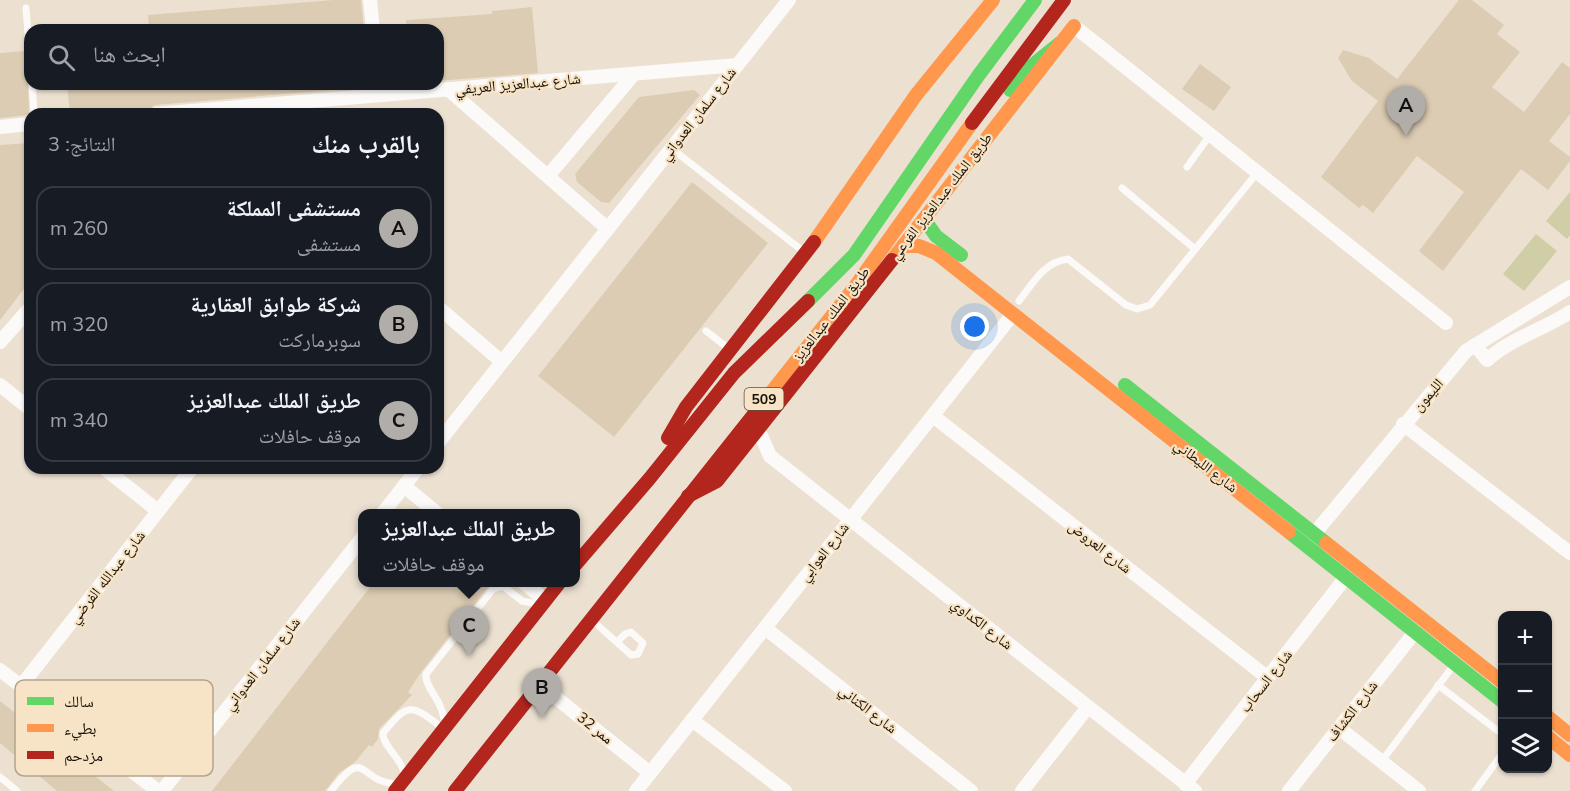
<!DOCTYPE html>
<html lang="ar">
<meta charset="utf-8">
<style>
:root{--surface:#171b24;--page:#242831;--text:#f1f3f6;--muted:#9ea1a6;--line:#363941;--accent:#b1aeaa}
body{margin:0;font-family:"Nunito Sans","Noto Naskh Arabic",sans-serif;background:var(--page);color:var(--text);direction:rtl}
.controls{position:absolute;right:18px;bottom:18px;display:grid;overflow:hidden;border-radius:12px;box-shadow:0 2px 4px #0004}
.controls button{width:54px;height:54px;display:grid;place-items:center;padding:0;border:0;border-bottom:2px solid var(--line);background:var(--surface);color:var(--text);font:30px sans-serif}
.you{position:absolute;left:975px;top:327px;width:21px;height:21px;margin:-15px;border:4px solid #fff;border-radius:50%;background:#1a73e8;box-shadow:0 0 0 9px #1a73e833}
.badge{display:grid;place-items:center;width:39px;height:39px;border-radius:50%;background:var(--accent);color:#111;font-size:20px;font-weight:700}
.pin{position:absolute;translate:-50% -50px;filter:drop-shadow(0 2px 3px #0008)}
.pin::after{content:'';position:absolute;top:32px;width:21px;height:18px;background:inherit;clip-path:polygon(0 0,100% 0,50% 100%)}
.popup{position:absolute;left:358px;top:509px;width:222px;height:78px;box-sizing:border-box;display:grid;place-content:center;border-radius:12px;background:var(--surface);filter:drop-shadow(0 2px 4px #0005);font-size:20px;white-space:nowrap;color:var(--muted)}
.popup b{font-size:22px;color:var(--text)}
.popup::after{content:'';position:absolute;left:50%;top:100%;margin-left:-12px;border:12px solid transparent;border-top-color:var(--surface)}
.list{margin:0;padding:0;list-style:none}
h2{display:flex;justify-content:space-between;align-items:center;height:78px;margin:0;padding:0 24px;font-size:26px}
h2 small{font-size:20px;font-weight:400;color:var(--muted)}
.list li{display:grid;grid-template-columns:39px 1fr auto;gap:18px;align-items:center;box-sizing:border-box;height:84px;margin:0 12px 12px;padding:0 12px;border:2px solid var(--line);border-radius:18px}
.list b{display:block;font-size:22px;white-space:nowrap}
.list p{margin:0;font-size:20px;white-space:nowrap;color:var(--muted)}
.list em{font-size:20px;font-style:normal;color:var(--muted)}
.icon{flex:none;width:33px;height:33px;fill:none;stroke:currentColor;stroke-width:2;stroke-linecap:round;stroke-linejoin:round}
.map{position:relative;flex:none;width:1570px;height:791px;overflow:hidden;direction:ltr}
.search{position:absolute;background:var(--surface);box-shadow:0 2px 4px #0004;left:24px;top:24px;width:420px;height:66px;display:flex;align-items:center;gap:15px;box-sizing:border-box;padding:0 21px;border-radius:18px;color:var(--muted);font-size:22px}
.panel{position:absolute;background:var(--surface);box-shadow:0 2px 4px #0004;left:24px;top:108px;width:420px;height:366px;border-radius:18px;direction:rtl}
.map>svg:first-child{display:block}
</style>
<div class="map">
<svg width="1570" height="791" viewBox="0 0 1570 791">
<rect width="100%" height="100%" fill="#ece1d1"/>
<g fill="#cfcea7">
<polygon points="1570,192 1570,235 1567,239 1546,221"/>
<polygon points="1536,234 1557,251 1524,291 1503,274"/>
</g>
<g fill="#dcccb3">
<polygon points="333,0 361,0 364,30 149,30 148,15"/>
<polygon points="1459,0 1472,0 1504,25 1497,34 1520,52 1492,87 1524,112 1562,62 1570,68 1570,114 1549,141 1570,157 1570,161 1548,190 1521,169 1443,271 1419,251 1464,192 1417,156 1373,213 1363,205 1359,208 1321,177 1378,101 1352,81 1338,58 1343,50 1369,58 1397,79"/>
<polygon points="532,7 538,73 438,81 438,30 407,30 406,20 492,14 492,11"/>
<polygon points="24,51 28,80 29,115 0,118 0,53"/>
<polygon points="1200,64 1231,87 1214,111 1182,89"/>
<polygon points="67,84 355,84 355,88 155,105 149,109 70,114"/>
<polygon points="694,90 700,95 609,203 601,202 577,182 575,174 639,97"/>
<polygon points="29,143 30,281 0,320 0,145"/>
<polygon points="692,182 768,243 614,437 538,376"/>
<polygon points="374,582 492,582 422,671 408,692 412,695 379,729 378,739 372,747 369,745 355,762 339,773 325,791 212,791"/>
<polygon points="0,701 114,791 57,791 0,743"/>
</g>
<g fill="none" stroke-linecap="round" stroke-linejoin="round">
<g stroke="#fcfaf8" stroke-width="7">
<polyline points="26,8 30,60"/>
<polyline points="32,84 34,114"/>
<polyline points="671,148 804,252"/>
<polyline points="1187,167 1210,135"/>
<polyline points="1122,188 1195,249"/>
<path d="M1019 301C1033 283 1044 262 1068 259L1126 305 1137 309 1150 305 1257 173"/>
<polyline points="706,331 728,348"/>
<polyline points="593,621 631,655 638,654 643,643 631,632 625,634 617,642"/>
<polyline points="1438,685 1502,734"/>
<path d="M444 720C443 701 424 687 426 674L493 589 503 586 522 601 537 604"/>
<polyline points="1381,762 1453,666"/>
<path d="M404 772C400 757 382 745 383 733 408 703 410 703 441 727"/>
<polyline points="0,777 17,791"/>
<path d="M331 791C367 744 358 782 396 784"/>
<polyline points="1475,791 1502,754"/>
</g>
<g stroke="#fcfaf8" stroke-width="14">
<polyline points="370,0 373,30"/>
<polyline points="1074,26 1446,323"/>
<polyline points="449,90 608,229"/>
<polyline points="156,114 737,65"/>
<polyline points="0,127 30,124"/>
<polyline points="548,176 634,74"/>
<polyline points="438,307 502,362"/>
<polyline points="0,342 30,308"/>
<path d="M1475 345 1487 360C1511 338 1543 330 1570 312"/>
<polyline points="0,385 30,409"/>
<polyline points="933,416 1268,678"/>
<polyline points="1403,424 1570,553"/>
<polyline points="759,431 770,456 1195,791"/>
<polyline points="438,443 789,0"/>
<polyline points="104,468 158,511"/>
<polyline points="404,486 438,514"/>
<polyline points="382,514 418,468"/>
<polyline points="1314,534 1466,351 1570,287"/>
<polyline points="523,582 545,600"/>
<polyline points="765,628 971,791"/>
<polyline points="0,670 158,791"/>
<polyline points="539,684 650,773"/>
<polyline points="21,686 192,468"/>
<polyline points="692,720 785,791"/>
<polyline points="1339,728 1419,791"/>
<polyline points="1185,784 1346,577"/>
<polyline points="162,791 362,538"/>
<polyline points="636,791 1013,314"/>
<polyline points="1022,791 1088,707"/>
<polyline points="1289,791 1415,632"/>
</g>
<g stroke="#63d668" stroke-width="14">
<polyline points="1010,90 1024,72 1060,43"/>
<polyline points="924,219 936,236 961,255"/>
<polyline points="808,301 854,255 978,76 1035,0"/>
<polyline points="1125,385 1326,543"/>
<polyline points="1289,532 1502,701"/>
</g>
<g stroke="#ff974d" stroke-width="14">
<polyline points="814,242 916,95 993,0"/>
<polyline points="903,246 919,246 936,253 1289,532"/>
<polyline points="892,260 1074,26"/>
<polyline points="762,404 854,288 972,123"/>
<polyline points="1326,543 1502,682"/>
<polyline points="1548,717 1570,735"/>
<polyline points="1548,737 1570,755"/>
</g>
<g stroke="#b3261e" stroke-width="14">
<polyline points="972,123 1064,0"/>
<polyline points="668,438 686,407 814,242"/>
<polyline points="688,496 717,481 892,260"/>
<polyline points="576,564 650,478 734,373 808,301"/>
<polyline points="395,791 560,582"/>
<polyline points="455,791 762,404"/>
</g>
</g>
<g text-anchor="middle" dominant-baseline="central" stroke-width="4.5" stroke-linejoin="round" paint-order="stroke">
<rect fill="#f7e3c6" stroke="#5a5040" stroke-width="1.5" x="744.5" y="388" width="39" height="22" rx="4.5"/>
<g font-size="14" font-weight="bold" fill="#171107">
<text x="764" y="399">509</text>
</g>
<g font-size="15" fill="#171107" stroke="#f7e3c6">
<text transform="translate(518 84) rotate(-5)">شارع عبدالعزيز العريفي</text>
<text transform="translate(698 114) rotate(-52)">شارع سلمان العدواني</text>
<text transform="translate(941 196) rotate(-52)">طريق الملك عبدالعزيز الفرعي</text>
<text transform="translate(831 314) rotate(-52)">طريق الملك عبدالعزيز</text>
<text transform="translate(1428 395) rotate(-49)">الليمون</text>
<text transform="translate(1206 466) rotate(38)">شارع الليطاني</text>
<text transform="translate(1100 547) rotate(38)">شارع العروض</text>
<text transform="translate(824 552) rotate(-52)">شارع العوابي</text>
<text transform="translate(107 577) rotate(-52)">شارع عبدالله الفرضي</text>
<text transform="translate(982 624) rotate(38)">شارع الكداوي</text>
<text transform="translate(262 664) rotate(-52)">شارع سلمان العدواني</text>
<text transform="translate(1266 681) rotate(-52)">شارع السحاب</text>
<text transform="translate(868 709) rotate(38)">شارع الكناني</text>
<text transform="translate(1352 711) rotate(-52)">شارع الكشاف</text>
<text transform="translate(595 728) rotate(39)">ممر 32</text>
</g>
</g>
<rect x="15" y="680" width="198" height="96" rx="9" fill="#f7e3c6" stroke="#b4a48d" stroke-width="1.5"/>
<rect x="27" y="697" width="27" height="8" fill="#63d668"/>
<rect x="27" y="724" width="27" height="8" fill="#ff974d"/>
<rect x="27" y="751" width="27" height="8" fill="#b3261e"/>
<g font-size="16" fill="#171107">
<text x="64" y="707">سالك</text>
<text x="64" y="734">بطيء</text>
<text x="64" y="761">مزدحم</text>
</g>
</svg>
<div class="controls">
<button>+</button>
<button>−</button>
<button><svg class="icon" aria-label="layers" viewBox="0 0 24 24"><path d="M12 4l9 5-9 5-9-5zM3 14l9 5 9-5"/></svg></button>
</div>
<div class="you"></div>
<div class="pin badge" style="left:1406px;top:136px">A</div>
<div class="pin badge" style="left:542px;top:718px">B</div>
<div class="pin badge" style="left:469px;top:656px">C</div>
<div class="popup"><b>طريق الملك عبدالعزيز</b>موقف حافلات</div>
<div class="search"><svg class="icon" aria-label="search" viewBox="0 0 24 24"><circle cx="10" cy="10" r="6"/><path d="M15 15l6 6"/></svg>ابحث هنا</div>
<section class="panel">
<h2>بالقرب منك<small>النتائج: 3</small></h2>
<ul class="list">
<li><span class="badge">A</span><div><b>مستشفى المملكة</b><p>مستشفى</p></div><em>260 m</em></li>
<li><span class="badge">B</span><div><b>شركة طوابق العقارية</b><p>سوبرماركت</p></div><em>320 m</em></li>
<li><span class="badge">C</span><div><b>طريق الملك عبدالعزيز</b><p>موقف حافلات</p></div><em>340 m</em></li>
</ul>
</section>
</div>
